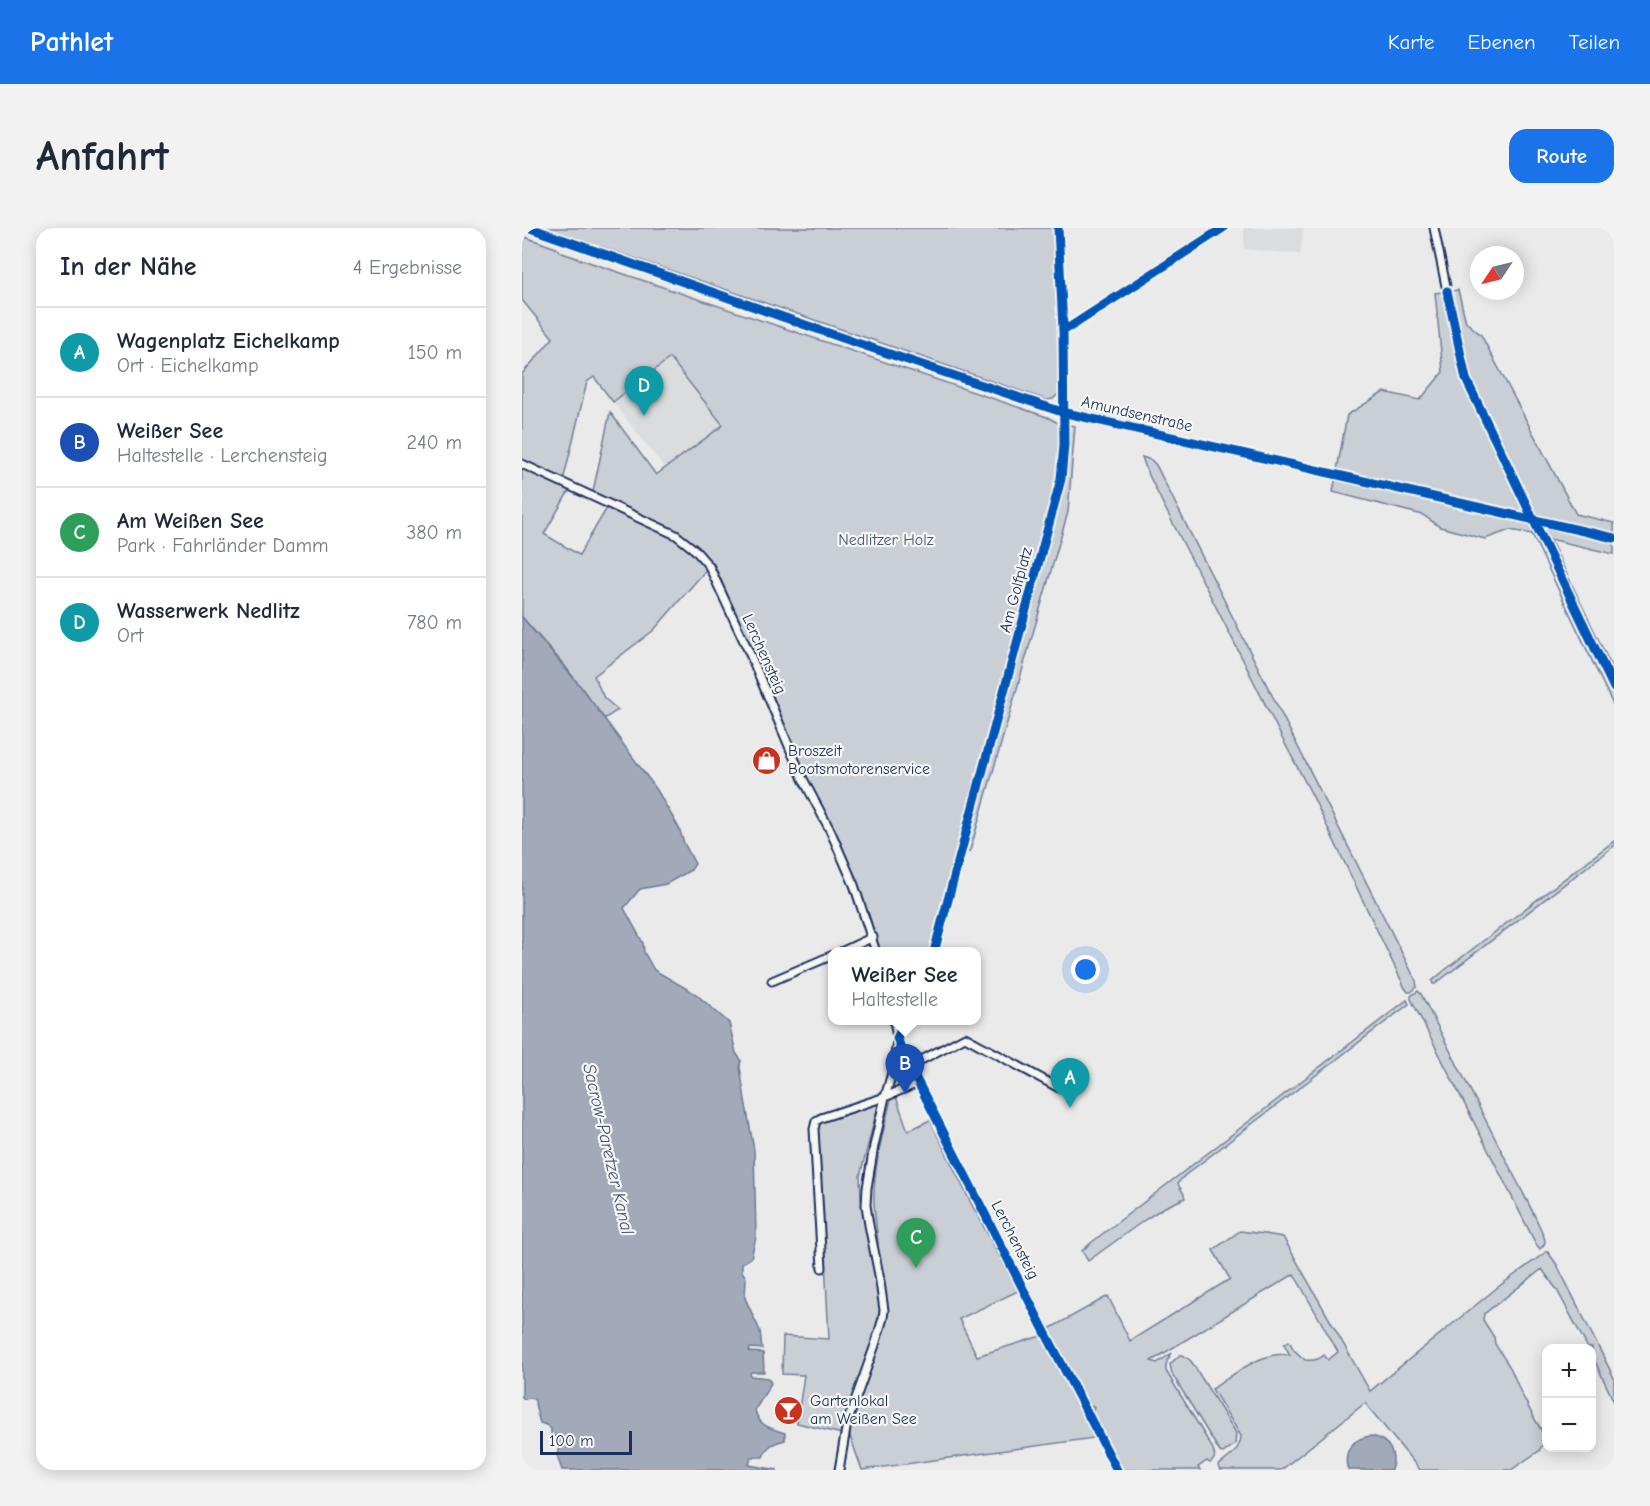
<!DOCTYPE html>
<html lang="de">
<meta charset="utf-8">
<style>
:root{--surface:#fff;--page:#f2f2f3;--text:#1f2937;--muted:#747a83;--line:#e0e1e3;--accent:#1a73e8}
body{margin:0;font-family:"Comic Neue",sans-serif;background:var(--page);color:var(--text)}
.controls{position:absolute;right:18px;bottom:18px;display:grid;overflow:hidden;border-radius:12px;box-shadow:0 3px 15px #0003}
.controls button{width:54px;height:54px;display:grid;place-items:center;padding:0;border:0;border-bottom:2px solid var(--line);background:var(--surface);color:var(--text);font:30px sans-serif}
.compass{position:absolute;left:948px;top:18px;width:54px;height:54px;border-radius:50%;background:var(--surface);box-shadow:0 3px 15px #0003;rotate:235deg}
.scale{position:absolute;left:18px;bottom:15px;width:92px;box-sizing:border-box;padding-left:6px;border:3px solid #1b2f5e;border-top:0;font-size:16px;line-height:21px;white-space:nowrap;color:#1b2f5e;-webkit-text-stroke:4px #f6f6f2;paint-order:stroke}
.you{position:absolute;left:564px;top:742px;width:21px;height:21px;margin:-15px;border:4px solid #fff;border-radius:50%;background:#1a73e8;box-shadow:0 0 0 9px #1a73e833}
.badge{display:grid;place-items:center;width:39px;height:39px;border-radius:50%;background:var(--accent);color:#fff;font-size:20px;font-weight:700}
.pin{position:absolute;translate:-50% -50px;filter:drop-shadow(0 2px 3px #0008)}
.pin::after{content:'';position:absolute;top:32px;width:21px;height:18px;background:inherit;clip-path:polygon(0 0,100% 0,50% 100%)}
.popup{position:absolute;left:306px;top:719px;width:153px;height:78px;box-sizing:border-box;display:grid;place-content:center;border-radius:12px;background:var(--surface);filter:drop-shadow(0 2px 4px #0005);font-size:20px;white-space:nowrap;color:var(--muted)}
.popup b{font-size:22px;color:var(--text)}
.popup::after{content:'';position:absolute;left:50%;top:100%;margin-left:-12px;border:12px solid transparent;border-top-color:var(--surface)}
.list{margin:0;padding:0;list-style:none}
h2{display:flex;justify-content:space-between;align-items:center;height:78px;margin:0;padding:0 24px;font-size:26px}
h2 small{font-size:20px;font-weight:400;color:var(--muted)}
.list li{display:grid;grid-template-columns:39px 1fr auto;gap:18px;align-items:center;box-sizing:border-box;height:90px;padding:0 24px;border-top:2px solid var(--line)}
.list b{display:block;font-size:22px;white-space:nowrap}
.list p{margin:0;font-size:20px;white-space:nowrap;color:var(--muted)}
.list em{font-size:20px;font-style:normal;color:var(--muted)}
.map{position:relative;flex:none;width:1092px;height:1242px;overflow:hidden;border-radius:18px}
header{display:flex;align-items:center;gap:36px;box-sizing:border-box;height:84px;padding:0 30px;background:var(--accent);color:#fff}
header strong{font-size:28px}
nav{display:flex;gap:33px;margin-inline-start:auto;font-size:21px}
.intro{display:flex;align-items:center;justify-content:space-between;box-sizing:border-box;height:144px;padding:0 36px}
h1{margin:0;font-size:42px}
.button{padding:15px 27px;border-radius:18px;background:var(--accent);color:#fff;font-size:21px;font-weight:700}
main{display:flex;gap:36px;padding:0 36px}
aside{flex:1;background:var(--surface);border-radius:18px;box-shadow:0 3px 15px #0003}
.map>svg:first-child{display:block}
</style>
<header>
<strong>Pathlet</strong>
<nav><a>Karte</a><a>Ebenen</a><a>Teilen</a></nav>
</header>
<div class="intro"><h1>Anfahrt</h1><a class="button">Route</a></div>
<main>
<aside>
<h2>In der Nähe<small>4 Ergebnisse</small></h2>
<ul class="list">
<li><span class="badge" style="background:#0f9aa8">A</span><div><b>Wagenplatz Eichelkamp</b><p>Ort · Eichelkamp</p></div><em>150 m</em></li>
<li><span class="badge" style="background:#1a4fb4">B</span><div><b>Weißer See</b><p>Haltestelle · Lerchensteig</p></div><em>240 m</em></li>
<li><span class="badge" style="background:#2e9e5b">C</span><div><b>Am Weißen See</b><p>Park · Fahrländer Damm</p></div><em>380 m</em></li>
<li><span class="badge" style="background:#0f9aa8">D</span><div><b>Wasserwerk Nedlitz</b><p>Ort</p></div><em>780 m</em></li>
</ul>
</aside>
<div class="map">
<svg width="1092" height="1242" viewBox="0 0 1092 1242">
<rect width="100%" height="100%" fill="#e9eae9"/>
<filter id="ink" filterUnits="userSpaceOnUse"><feTurbulence type="fractalNoise" baseFrequency=".0167" numOctaves="2"/><feDisplacementMap in="SourceGraphic" scale="12" xChannelSelector="R" yChannelSelector="G"/><feConvolveMatrix kernelMatrix="1 2 1 2 8 2 1 2 1" color-interpolation-filters="sRGB"/></filter>
<g filter="url(#ink)">
<g fill="#dadcde">
<polygon points="722,0 781,0 778,26 722,21"/>
<polygon points="147,130 201,197 143,240 91,174"/>
</g>
<g fill="#caced5" stroke="#727e9a" stroke-width="1.5" fill-rule="evenodd">
<polygon points="25,0 534,0 537,118 536,166 531,171 525,172"/>
<path d="M0 8 34 20 40 25 525 189 536 195 553 198 546 284 448 623H438L409 723H358L344 680 319 615 310 596 276 535 230 423 192 336 183 343 132 402 72 448 82 470 96 482 82 491 43 438 0 389V146L31 110 0 72ZM148 130 201 197 134 247 88 184 70 268 85 280 57 327 22 306 48 261 41 253 65 154 72 149 91 174Z"/>
<polygon points="936,62 944,94 959,107 1054,286 1092,295 1092,326 1028,311 1092,444 1092,479 1010,306 988,302 963,311 918,299 901,287 811,264 825,187 862,164 898,172 921,144 913,65"/>
<polygon points="620,229 629,232 634,237 894,753 895,759 889,764 886,764 883,760 790,567 760,510 713,416 642,278 625,243"/>
<polygon points="1092,613 1092,618 913,756 911,756 910,753 923,742"/>
<path d="M896 763 899 766C932 830 965 894 998 959 1003 969 1022 1004 1023 1013 1023 1017 1021 1018 1018 1021L1014 1016 889 771V768Z"/>
<path d="M885 772 887 776 662 948 656 955C657 961 662 962 663 970L641 980 624 991 566 1033 560 1023 570 1014Z"/>
<path d="M374 869 386 903 408 892 449 975 496 1063 437 1091 455 1128 519 1108 572 1210 340 1242 328 1208 275 1195 282 1147 260 1146 261 1108 307 1111 296 894 357 874 338 948 339 970 347 1018 356 1016C355 999 351 982 352 964 353 932 362 902 369 871Z"/>
<path d="M718 1003 743 1006 761 1009 848 1163 976 1059 1024 1024H1026L1035 1037 1092 1150V1174L1070 1127V1120H1066L1035 1062 1020 1041 962 1086 961 1092 972 1109 973 1116 989 1141 999 1165 1015 1195 1022 1206V1214L1017 1223 989 1242H898L843 1175 759 1242H699L696 1238C707 1229 718 1223 719 1208L690 1161C713 1146 740 1122 768 1127L762 1116 767 1113 772 1122 783 1132C791 1133 797 1132 802 1127L806 1132 816 1124 772 1046 629 1133 635 1135 650 1125C646 1131 643 1135 644 1143L691 1221C693 1228 694 1231 688 1235L685 1233 676 1239 678 1242H600L571 1184 572 1179 568 1178 560 1168 525 1102 586 1068 608 1113 708 1051 691 1022Z"/>
<polygon points="658,1127 661,1127 669,1133 714,1205 713,1216 701,1225 698,1224 650,1146 648,1136"/>
</g>
<g fill="#a2aaba" stroke="#6c7995" stroke-width="1.5">
<path d="M0 389 59 459 135 562 157 600 162 615 173 636 169 642 144 656 118 661 102 680 121 715 122 724 132 742 174 766 207 795 214 825 219 832 218 839 223 872 232 922 234 1009 229 1030 220 1035V1043L224 1050 223 1070 238 1103 240 1121 229 1120 227 1122 228 1124 241 1125 242 1144H229L228 1146 229 1148 246 1150 249 1155 233 1182C237 1199 248 1200 263 1205V1212C251 1215 245 1218 241 1229H229L227 1237 256 1242H40L35 1227 39 1218 36 1213 37 1210 29 1207V1201L24 1197 18 1195C16 1187 13 1180 13 1172L9 1170 2 1171 0 1169Z"/>
<path d="M850 1208C867 1212 875 1226 869 1242H826C820 1224 831 1209 850 1208Z"/>
</g>
<g fill="none" stroke-linecap="round" stroke-linejoin="round">
<defs>
<g id="minor">
<polyline points="8,0 332,114 540,184 1092,310"/>
<polyline points="912,0 925,63"/>
<polyline points="541,100 548,99 701,0"/>
<polyline points="0,236 154,307 173,322 187,338 227,424 281,551 308,602 332,657 354,724"/>
<polyline points="319,724 351,709"/>
<polyline points="412,724 539,251 542,217 541,100 536,0"/>
<polyline points="250,753 311,727"/>
<polyline points="372,792 375,810 391,846 595,1242"/>
<polyline points="388,838 443,809 537,860"/>
<polyline points="300,1040 292,901 294,893 299,890 363,869 396,855"/>
<polyline points="317,1242 325,1195 353,1117 361,1090 362,1082 357,1047 347,997 344,977 345,960 352,918 363,869 372,838 375,810 384,792"/>
</g>
</defs>
<use href="#minor" stroke="#1b2f5e" stroke-width="11"/>
<use href="#minor" stroke="#f6f6f2" stroke-width="7"/>
<defs>
<g id="cycleway">
<polyline points="8,0 332,114 540,184 1092,310"/>
<polyline points="925,63 944,151 1092,460"/>
<polyline points="541,100 548,99 701,0"/>
<polyline points="412,724 539,251 542,217 541,100 536,0"/>
<polyline points="384,792 375,810 381,825 523,1104 595,1242"/>
</g>
</defs>
<use href="#cycleway" stroke="#f6f6f2" stroke-width="13"/>
<use href="#cycleway" stroke="#0057b8" stroke-width="9"/>
</g>
</g>
<defs>
<symbol id="shop-disc" viewBox="-11 -11 22 22"><circle r="9.5" fill="#c8321e" stroke="#f6f6f2"/><path d="M-5-2.5h2.3a2.7 3.5 0 0 1 5.4 0H5L5.5 6h-11ZM-1.5-2.5h3a1.5 2.3 0 0 0-3 0Z" fill="#fff"/></symbol>
<symbol id="bar-disc" viewBox="-11 -11 22 22"><circle r="9.5" fill="#c8321e" stroke="#f6f6f2"/><path d="M-6-5H6L.8 .8V4.5H3.5V6h-7V4.5H-.8V.8Z" fill="#fff"/></symbol>
</defs>
<g fill-rule="evenodd">
<use href="#shop-disc" x="228" y="516" width="33" height="33"/>
<use href="#bar-disc" x="250" y="1166" width="33" height="33"/>
</g>
<g text-anchor="middle" dominant-baseline="central" stroke-width="4.5" stroke-linejoin="round" paint-order="stroke">
<g font-size="16" fill="#1b2f5e" stroke="#f6f6f2">
<text transform="translate(615 186) rotate(13)">Amundsenstraße</text>
<text transform="translate(494 362) rotate(-75)">Am Golfplatz</text>
<text transform="translate(242 426) rotate(66)">Lerchensteig</text>
<text transform="translate(493 1012) rotate(63)">Lerchensteig</text>
</g>
<g font-size="16" fill="#47577c" stroke="#f6f6f2">
<text x="364" y="312">Nedlitzer Holz</text>
</g>
<g font-size="16" fill="#1b2f5e" stroke="#f6f6f2" text-anchor="start">
<text x="266" y="523">Broszeit<tspan x="266" dy="18">Bootsmotorenservice</tspan></text>
<text x="288" y="1173">Gartenlokal<tspan x="288" dy="18">am Weißen See</tspan></text>
</g>
<g font-size="18" font-style="italic" fill="#44547a" stroke="#f6f6f2">
<text transform="translate(86 921) rotate(77)">Sacrow-Paretzer Kanal</text>
</g>
</g>
</svg>
<div class="controls">
<button>+</button>
<button>−</button>
</div>
<svg class="compass" viewBox="-18 -18 36 36"><path d="M0-13l5 13h-10z" fill="#e53935"/><path d="M0 13l5-13h-10z" fill="#747a83"/></svg>
<div class="scale">100 m</div>
<div class="you"></div>
<div class="pin badge" style="left:548px;top:880px;background:#0f9aa8">A</div>
<div class="pin badge" style="left:383px;top:866px;background:#1a4fb4">B</div>
<div class="popup"><b>Weißer See</b>Haltestelle</div>
<div class="pin badge" style="left:394px;top:1040px;background:#2e9e5b">C</div>
<div class="pin badge" style="left:122px;top:188px;background:#0f9aa8">D</div>
</div>
</main>
